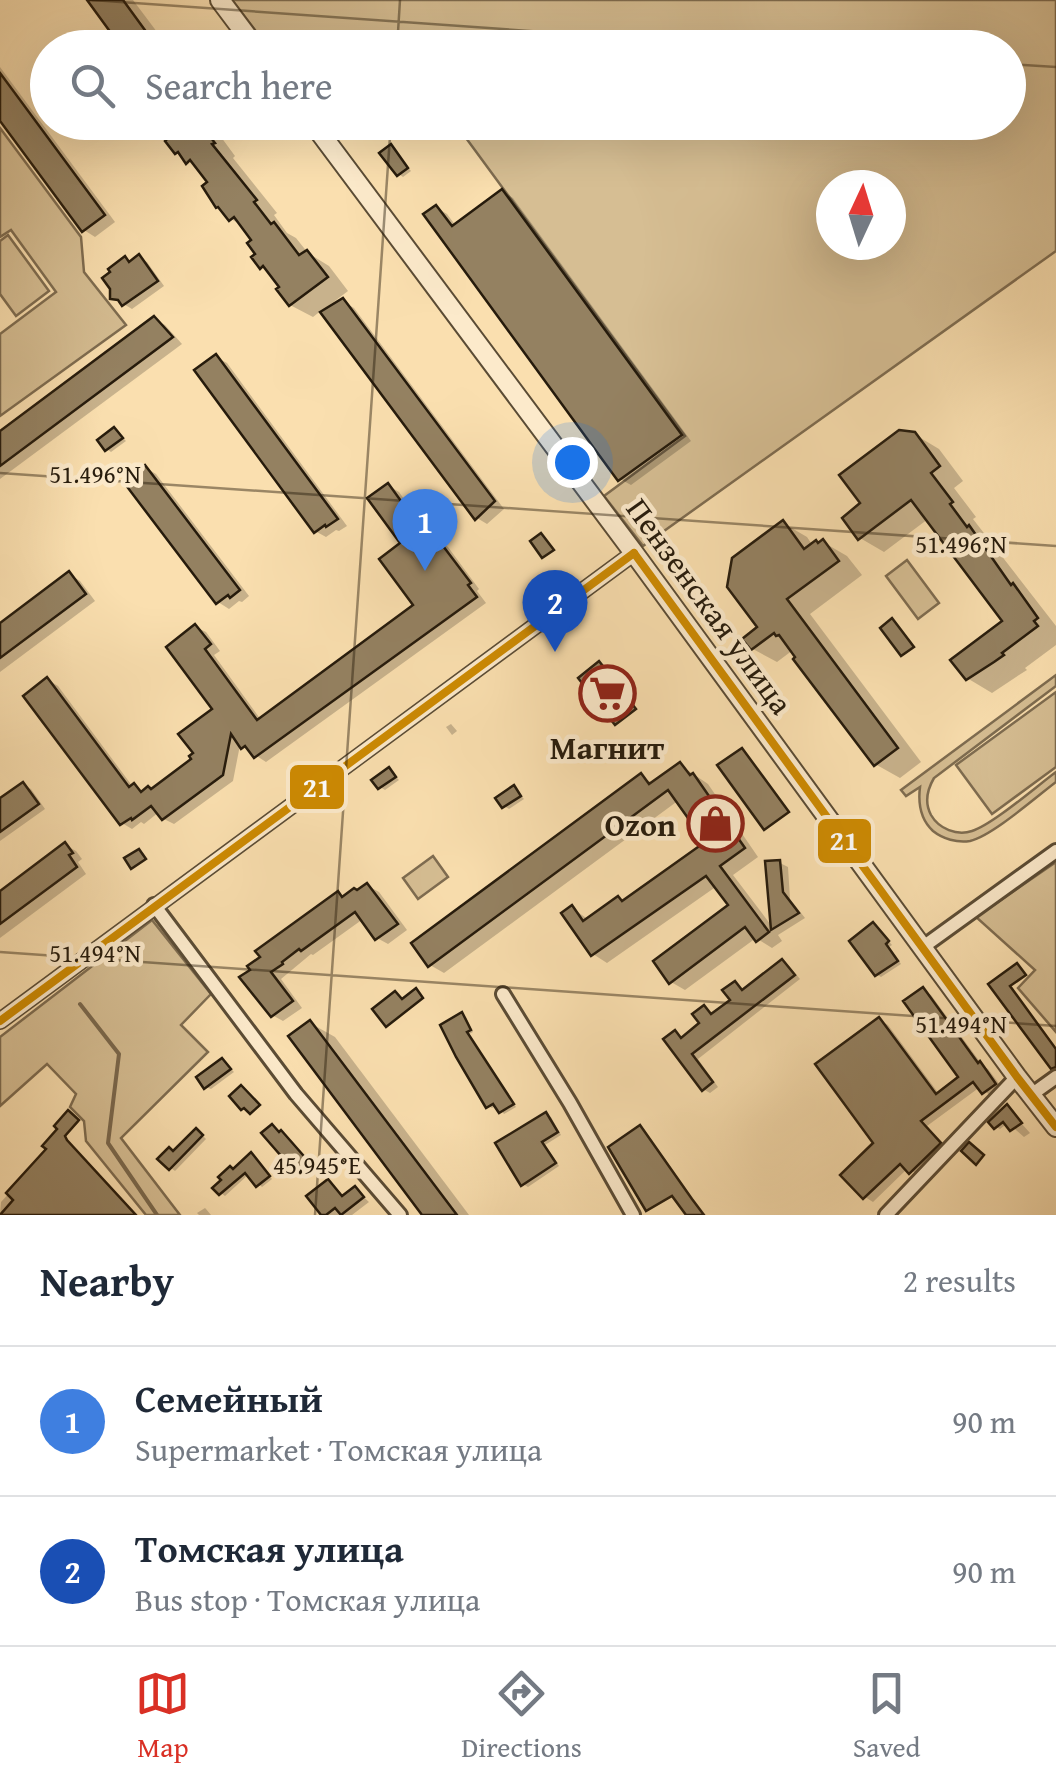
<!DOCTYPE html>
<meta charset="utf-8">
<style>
:root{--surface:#fff;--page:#f2f2f3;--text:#1f2937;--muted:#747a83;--line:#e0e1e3;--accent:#d93025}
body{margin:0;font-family:"Gentium Book Plus",serif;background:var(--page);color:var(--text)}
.compass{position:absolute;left:816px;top:170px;width:90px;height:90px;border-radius:50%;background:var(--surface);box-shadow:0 10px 40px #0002;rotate:4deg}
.you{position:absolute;left:572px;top:462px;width:35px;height:35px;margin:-25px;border:8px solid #fff;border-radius:50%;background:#1a73e8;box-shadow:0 0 0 15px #1a73e833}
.badge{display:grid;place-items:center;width:65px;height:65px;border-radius:50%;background:var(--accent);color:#fff;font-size:32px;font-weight:700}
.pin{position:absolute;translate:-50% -82px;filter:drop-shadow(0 2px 5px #0008)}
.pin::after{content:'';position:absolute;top:52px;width:35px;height:30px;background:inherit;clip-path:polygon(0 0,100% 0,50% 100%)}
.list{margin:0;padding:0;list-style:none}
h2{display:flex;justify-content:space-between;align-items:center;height:130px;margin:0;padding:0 40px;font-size:42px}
h2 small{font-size:32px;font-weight:400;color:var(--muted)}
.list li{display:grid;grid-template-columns:65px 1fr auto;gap:30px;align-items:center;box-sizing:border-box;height:150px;padding:0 40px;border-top:2px solid var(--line)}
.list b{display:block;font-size:38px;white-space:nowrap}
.list p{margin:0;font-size:32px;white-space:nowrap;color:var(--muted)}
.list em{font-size:32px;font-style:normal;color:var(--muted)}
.icon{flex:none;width:55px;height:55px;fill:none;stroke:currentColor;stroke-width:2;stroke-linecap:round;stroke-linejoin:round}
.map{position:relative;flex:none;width:1056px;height:1215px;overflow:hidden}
.search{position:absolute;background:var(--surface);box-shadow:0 10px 40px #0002;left:30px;right:30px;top:30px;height:110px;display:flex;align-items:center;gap:25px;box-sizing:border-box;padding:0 35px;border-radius:55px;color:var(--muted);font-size:38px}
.sheet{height:430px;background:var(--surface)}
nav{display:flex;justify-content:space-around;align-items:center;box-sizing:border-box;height:140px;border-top:2px solid var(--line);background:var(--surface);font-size:28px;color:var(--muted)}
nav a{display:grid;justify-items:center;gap:5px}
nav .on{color:var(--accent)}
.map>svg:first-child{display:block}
</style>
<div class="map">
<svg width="1056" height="1215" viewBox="0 0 1056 1215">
<rect width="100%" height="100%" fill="#fadfaf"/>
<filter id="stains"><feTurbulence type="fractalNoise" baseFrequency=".002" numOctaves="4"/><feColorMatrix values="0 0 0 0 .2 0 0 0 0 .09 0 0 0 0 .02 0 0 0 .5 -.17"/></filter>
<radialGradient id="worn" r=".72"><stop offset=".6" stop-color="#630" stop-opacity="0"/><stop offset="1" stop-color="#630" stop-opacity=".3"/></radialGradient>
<g fill="#d6be93" stroke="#7e6c50" stroke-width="2.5" fill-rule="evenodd">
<path d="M232 0H1056V251L643 546 604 496 685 436 455 123 1008 122V48L268 47ZM831 185H891V245H831Z"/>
<polygon points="0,128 81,237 84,272 126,325 0,416 0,334 56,292 11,230 0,237"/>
<polygon points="8,235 49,291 16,316 0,294 0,241"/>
<polygon points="907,560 939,603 918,619 886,576"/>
<path d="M1056 675V686L934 778C927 790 924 802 931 815 939 829 957 836 972 831 992 825 1037 786 1056 772V782C1036 797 992 836 970 841 957 843 943 839 933 831 920 819 918 803 920 787L906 796 901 790Z"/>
<polygon points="1056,692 1056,767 992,814 956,765"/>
<polygon points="433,856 448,877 418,899 403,878"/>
<polygon points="1056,862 1056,1032 1018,988 1035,970 976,917"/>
<polygon points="152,920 211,994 181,1025 208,1052 121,1138 180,1215 146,1215 86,1141 84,1121 70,1107 76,1094 47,1064 0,1106 0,1037"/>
</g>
<g fill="#0003">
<polygon points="90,0 133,0 169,48 125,48"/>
<polygon points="0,67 115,222 95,237 84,230 0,117"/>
<polygon points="158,122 210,122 235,156 233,158 277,213 274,215 287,233 296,238 308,253 329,266 348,291 327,307 329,310 343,301 354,308 504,509 487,524 477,518 322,310 313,317 290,305 282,288 270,271 262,267 254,240 243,226 231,219 211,183 199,168 177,152 171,140"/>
<polygon points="391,148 411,171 403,177 399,174"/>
<polygon points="503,192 513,198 691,441 631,485 620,479 437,208 447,214 456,226"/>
<polygon points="139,257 147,262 164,286 132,309 112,297 114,273 125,259 132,263"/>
<polygon points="154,319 165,325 182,344 0,479 0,434"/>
<polygon points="216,357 227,363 347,526 339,531 336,530 326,537 315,531"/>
<polygon points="115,430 126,441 111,452 107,449"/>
<polygon points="914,434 939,449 963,481 954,488 976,517 973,519 1056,626 1056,645 1025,668 1027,670 1019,675 992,693 967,678 1005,622 928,519 884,552 860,538 863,503"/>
<polygon points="146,468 156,474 249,596 242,602 239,601 229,609 218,602"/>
<polygon points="389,486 399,492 428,533 448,547 479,589 477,591 486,603 266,762 240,745 233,781 174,824 164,819 159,812 144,824 141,822 132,829 122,823 48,680 58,686 133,787 145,792 152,791 195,760 215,709 196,627 206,632 220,651 214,655 261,720 416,606"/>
<polygon points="783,523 807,537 813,546 823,542 847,556 862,575 810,614 921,762 900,778 875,764 793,650 777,662 753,649 761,628"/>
<polygon points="69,574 80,581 95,601 0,672 0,626"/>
<polygon points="451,724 457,731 452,735 446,727"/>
<polygon points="680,765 708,784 758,857 733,875 774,929 768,864 780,863 788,867 790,899 805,918 778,935 782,941 772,948 756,938 685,990 671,982 732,905 717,886 607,963 593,954 572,908 589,920 624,903 708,842 679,800 444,973 430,965 641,776 654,784"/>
<polygon points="389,770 399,780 385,790 380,787"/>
<polygon points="23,785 31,789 45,809 0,841 0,802"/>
<polygon points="514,788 524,799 509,809 504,806"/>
<polygon points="65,845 76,851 82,859 78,862 86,874 0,938 0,894"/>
<polygon points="368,886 379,892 407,930 388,944 377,938 363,919 313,955 311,954 281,979 302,1008 283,1021 272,1015 242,978 338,894 345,898"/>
<polygon points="874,925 892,945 889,947 901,964 881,977 876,974"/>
<polygon points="782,962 789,966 800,979 698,1059 718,1087 710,1093 703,1089 675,1033 683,1039 703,1024 704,1008 713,1016 733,1000 735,984 744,992"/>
<polygon points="923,990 931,995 983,1066 988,1069 1003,1089 992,1097 980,1087 927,1126 948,1148 919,1176 908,1168 873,1202 865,1197 877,1143 880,1020 888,1025 939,1094 962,1078"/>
<polygon points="462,1015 466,1017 473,1032 469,1034 516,1107 504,1114 497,1105 492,1108 488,1106"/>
<polygon points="310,1023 335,1037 469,1215 426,1215"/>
<polygon points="222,1060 234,1072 211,1089 206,1087"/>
<polygon points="1007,1107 1030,1133 1024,1137 1008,1123 1000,1129 996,1127"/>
<polygon points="69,1113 79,1122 65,1137 68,1143 134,1215 0,1215 1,1202 50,1149"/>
<polygon points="546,1114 551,1117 561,1135 545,1145 559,1166 528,1187 523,1184"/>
<polygon points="272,1127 286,1135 312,1166 301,1176 296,1173"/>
<polygon points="201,1134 206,1139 175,1171 171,1168 175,1153"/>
<polygon points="252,1155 272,1179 262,1187 249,1174 225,1196 221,1193 216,1188"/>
<polygon points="328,1182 335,1186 344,1198 355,1189 369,1202 352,1215 325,1215"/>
<polygon points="205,1208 206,1209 211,1215 199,1215 197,1213"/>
</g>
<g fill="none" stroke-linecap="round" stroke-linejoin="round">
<polyline stroke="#7a684d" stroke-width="4" points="80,1004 119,1054 108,1143 157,1215"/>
</g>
<g fill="#948161" stroke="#261b0c" stroke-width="2.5">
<polygon points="87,0 123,0 158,48 122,48"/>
<polygon points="0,73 105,215 82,232 0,121"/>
<polygon points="170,122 199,122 215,143 212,144 257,200 254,202 271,224 274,222 299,255 307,250 328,277 289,306 276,289 279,287 263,266 260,269 251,257 255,254 247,243 251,240 234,217 229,221 218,207 216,208 202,186 207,182 190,160 186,164 178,152 175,154 165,141 167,139 160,129"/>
<polygon points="391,144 408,168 397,176 379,153"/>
<polygon points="502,189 682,435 618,481 423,214 436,205 452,226"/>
<polygon points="139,254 158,281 122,306 118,300 110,299 110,289 102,278 110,272 108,269 125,256 129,262"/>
<polygon points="343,298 495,501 475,520 320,312"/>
<polygon points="154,316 173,337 0,466 0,431"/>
<polygon points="216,354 338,519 326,527 325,525 314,533 194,370"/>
<polygon points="114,427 123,438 105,451 97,440"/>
<polygon points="899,430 915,432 940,466 931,473 953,502 950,504 967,527 969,525 1011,585 1013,583 1038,618 1034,621 1038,626 1002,653 1004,655 994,662 966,680 950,660 1002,621 911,500 858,540 842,518 860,503 839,475"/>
<polygon points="145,465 240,590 230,598 228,595 216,604 125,484"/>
<polygon points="388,483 424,533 428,530 435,539 437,538 471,583 468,585 477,597 254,758 245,746 241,749 231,734 223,775 162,820 151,806 132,820 131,818 120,825 23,696 47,677 129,787 134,783 141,792 148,786 151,789 191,759 189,756 193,753 178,734 212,709 166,647 195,624 211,644 205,649 257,720 413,605 379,559 400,543 367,498"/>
<polygon points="783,520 804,549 816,540 818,543 823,539 839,561 787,599 898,748 874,766 793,659 795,657 779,635 776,636 774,633 751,650 742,639 757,627 727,587 732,558"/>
<polygon points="541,533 554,550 542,558 530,541"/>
<polygon points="69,571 86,594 0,658 0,623"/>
<polygon points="892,618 914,647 901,656 880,628"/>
<polygon points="599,661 636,709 615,725 578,678"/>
<polygon points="742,748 789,812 764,830 717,765"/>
<polygon points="680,762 690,775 693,773 745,848 720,866 769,932 756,942 745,927 669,984 653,961 728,905 706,876 591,956 561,913 572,905 583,921 618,896 622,901 705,842 668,790 428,967 411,943 641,773 649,784"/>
<polygon points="389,767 396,777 378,789 371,780"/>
<polygon points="23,782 39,804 0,832 0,798"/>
<polygon points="514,785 521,796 502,808 495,798"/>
<polygon points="65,842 73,853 69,855 77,867 0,924 0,891"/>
<polygon points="139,849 146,859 131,869 124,858"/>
<polygon points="780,860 783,892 799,913 771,930 765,861"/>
<polygon points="367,883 398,924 375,940 355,912 301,951 299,949 282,962 283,964 271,972 293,1001 271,1017 239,977 250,970 247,966 260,957 255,951 338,891 342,897 354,888 357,890"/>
<polygon points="873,922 889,941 886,944 898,961 875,976 849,941"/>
<polygon points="782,959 795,975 692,1054 713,1082 702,1091 663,1039 675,1030 681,1038 699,1023 692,1014 704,1005 711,1014 730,1000 722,990 735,981 742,990"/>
<polygon points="1017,963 1026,975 1010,986 1056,1049 1056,1067 1051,1069 988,984"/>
<polygon points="923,987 978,1063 980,1061 996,1084 982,1094 973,1082 921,1121 941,1143 909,1174 900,1164 863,1199 840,1175 873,1143 815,1064 879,1017 936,1094 958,1077 903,1001"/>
<polygon points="416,988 423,998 386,1027 372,1009 395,991 402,999"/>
<polygon points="462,1012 471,1030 467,1032 514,1104 499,1113 493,1104 486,1108 456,1057 440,1025"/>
<polygon points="310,1020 457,1215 422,1215 288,1036"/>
<polygon points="222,1058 231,1069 204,1089 196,1077"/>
<polygon points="241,1085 260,1105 250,1114 244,1108 241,1110 229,1096"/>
<polygon points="1007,1104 1022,1123 1010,1131 1003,1122 994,1129 988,1122"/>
<polygon points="68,1110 79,1120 65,1136 67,1140 136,1215 0,1215 13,1200 6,1193 46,1149 42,1146 57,1129 54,1126"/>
<polygon points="546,1112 558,1132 542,1142 556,1163 521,1186 495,1143"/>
<polygon points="272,1124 279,1132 281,1130 310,1163 295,1175 287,1166 288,1164 261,1133"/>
<polygon points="640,1125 692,1199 704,1215 686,1215 672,1196 646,1211 608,1147"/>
<polygon points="196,1128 203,1135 169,1170 157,1159 169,1147 173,1151"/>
<polygon points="969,1142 984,1155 976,1165 961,1151"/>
<polygon points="251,1152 270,1176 256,1187 245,1173 219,1195 212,1188 221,1180 218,1177 230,1166 233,1169"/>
<polygon points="328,1179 342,1196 355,1186 364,1197 341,1215 335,1208 326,1215 321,1215 306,1196"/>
</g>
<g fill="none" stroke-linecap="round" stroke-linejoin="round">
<defs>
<g id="minor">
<polyline points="154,905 296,1094 400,1215"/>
<polyline points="923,947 1056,851"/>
<polyline points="503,994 570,1103 633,1215"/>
<polyline points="0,1021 634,553"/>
<polyline points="1031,1095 1056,1077"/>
<polyline points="886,1215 1017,1077"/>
</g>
<g id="tertiary">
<polyline points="220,0 256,48"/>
<polyline points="312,122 634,553 1017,1077 1056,1127"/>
</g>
</defs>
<use href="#minor" stroke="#5b4c35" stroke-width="18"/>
<use href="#tertiary" stroke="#5b4c35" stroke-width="22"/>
<use href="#minor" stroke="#fceacb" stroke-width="12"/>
<use href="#tertiary" stroke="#fceacb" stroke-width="18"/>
<defs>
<g id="bus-1">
<polyline points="634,553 1017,1077 1056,1127"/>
<polyline points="0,1021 634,553"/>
</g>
</defs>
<use href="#bus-1" stroke="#fceacb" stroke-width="15"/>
<use href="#bus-1" stroke="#cd8a02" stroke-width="8"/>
</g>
<path fill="none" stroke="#261b0c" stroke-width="2.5" stroke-opacity="0.45" d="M92 0 771 48M397 48 400 0M1008 64 1056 67M0 473 1056 546M0 952 1056 1026M315 1215 391 122"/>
<defs>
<symbol id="supermarket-ring" viewBox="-11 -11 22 22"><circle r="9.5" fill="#fceacb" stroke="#8f2418" stroke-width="1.5"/><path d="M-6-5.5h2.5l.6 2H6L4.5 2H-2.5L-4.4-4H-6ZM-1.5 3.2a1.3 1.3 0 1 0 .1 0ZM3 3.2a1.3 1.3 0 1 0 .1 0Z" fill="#8f2418"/></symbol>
<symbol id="shop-ring" viewBox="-11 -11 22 22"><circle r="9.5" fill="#fceacb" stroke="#8f2418" stroke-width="1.5"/><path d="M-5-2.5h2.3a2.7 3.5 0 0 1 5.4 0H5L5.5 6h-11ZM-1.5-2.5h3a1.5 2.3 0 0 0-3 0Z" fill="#8f2418"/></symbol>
</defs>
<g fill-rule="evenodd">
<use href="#supermarket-ring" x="576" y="662" width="63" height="63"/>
<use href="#shop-ring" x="684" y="792" width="63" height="63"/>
</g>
<g text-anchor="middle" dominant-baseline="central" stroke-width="9" stroke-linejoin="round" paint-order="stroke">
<g font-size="32" fill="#261b0c" stroke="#fceacb">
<text transform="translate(710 606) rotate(54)">Пензенская улица</text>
</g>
<g font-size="32" font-weight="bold" fill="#261b0c" stroke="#fceacb">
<text x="607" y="747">Магнит</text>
<text x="676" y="824" text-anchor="end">Ozon</text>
</g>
</g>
<g font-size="25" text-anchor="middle" fill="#261b0c" stroke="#fceacb" stroke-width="9" stroke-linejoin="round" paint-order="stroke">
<text x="95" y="483">51.496°N</text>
<text x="961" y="553">51.496°N</text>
<text x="95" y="962">51.494°N</text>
<text x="961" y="1033">51.494°N</text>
<text x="317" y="1174">45.945°E</text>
</g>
<g stroke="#fceacb" stroke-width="4">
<rect x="288" y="763" width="58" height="48" rx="10" fill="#cd8a02"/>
<rect x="816" y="817" width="57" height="48" rx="10" fill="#cd8a02"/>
</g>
<g font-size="28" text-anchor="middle" font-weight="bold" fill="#fff">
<text x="317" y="797">21</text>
<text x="844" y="850">21</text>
</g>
<rect width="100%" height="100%" filter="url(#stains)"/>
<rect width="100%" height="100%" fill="url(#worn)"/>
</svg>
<svg class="compass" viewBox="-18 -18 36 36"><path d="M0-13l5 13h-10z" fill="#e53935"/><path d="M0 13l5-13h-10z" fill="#747a83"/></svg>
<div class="you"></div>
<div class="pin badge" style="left:425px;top:571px;background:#3f7fe0">1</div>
<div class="pin badge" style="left:555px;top:652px;background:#1a4fb4">2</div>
<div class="search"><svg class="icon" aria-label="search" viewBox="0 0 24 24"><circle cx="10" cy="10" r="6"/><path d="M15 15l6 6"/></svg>Search here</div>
</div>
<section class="sheet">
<h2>Nearby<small>2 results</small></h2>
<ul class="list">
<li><span class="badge" style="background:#3f7fe0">1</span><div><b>Семейный</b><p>Supermarket · Томская улица</p></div><em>90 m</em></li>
<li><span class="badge" style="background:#1a4fb4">2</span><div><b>Томская улица</b><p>Bus stop · Томская улица</p></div><em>90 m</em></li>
</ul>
</section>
<nav>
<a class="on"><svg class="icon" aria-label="map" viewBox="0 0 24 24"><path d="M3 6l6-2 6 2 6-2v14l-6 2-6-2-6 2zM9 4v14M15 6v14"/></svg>Map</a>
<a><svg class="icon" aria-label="directions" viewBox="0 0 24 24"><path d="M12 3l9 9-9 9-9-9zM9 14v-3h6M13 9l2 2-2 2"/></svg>Directions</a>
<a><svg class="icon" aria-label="saved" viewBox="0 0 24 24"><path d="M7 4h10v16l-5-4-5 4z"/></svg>Saved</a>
</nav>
